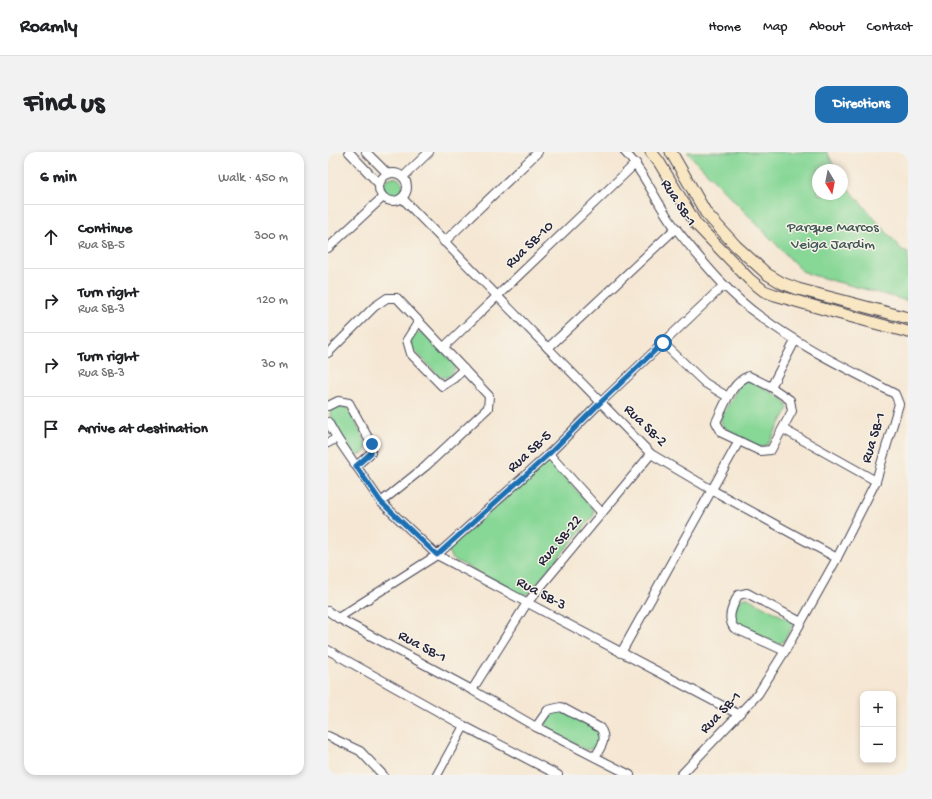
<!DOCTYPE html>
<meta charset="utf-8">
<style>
:root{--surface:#fff;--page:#f2f2f2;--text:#202124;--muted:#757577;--line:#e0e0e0;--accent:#1f6fb2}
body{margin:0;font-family:"Gochi Hand",sans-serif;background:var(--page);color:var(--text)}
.controls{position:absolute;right:12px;bottom:12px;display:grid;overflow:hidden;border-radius:8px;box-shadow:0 2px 6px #0003}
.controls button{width:36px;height:36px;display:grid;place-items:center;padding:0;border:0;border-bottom:1px solid var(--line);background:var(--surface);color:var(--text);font:20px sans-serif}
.compass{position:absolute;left:484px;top:12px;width:36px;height:36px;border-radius:50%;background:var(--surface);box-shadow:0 2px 6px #0003;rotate:170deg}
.stop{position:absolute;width:12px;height:12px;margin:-9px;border:3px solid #1f6fb2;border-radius:50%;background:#fff}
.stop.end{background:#1f6fb2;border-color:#fff;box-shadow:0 1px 4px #0008}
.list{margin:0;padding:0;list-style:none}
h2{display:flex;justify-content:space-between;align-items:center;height:52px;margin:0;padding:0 16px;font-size:17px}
h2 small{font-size:13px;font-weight:400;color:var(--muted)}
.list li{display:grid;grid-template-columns:26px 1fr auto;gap:12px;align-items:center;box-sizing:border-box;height:64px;padding:0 16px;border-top:1px solid var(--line)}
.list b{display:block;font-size:15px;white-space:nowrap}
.list p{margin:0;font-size:13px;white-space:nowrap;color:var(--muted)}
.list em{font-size:13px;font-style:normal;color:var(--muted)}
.icon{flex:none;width:22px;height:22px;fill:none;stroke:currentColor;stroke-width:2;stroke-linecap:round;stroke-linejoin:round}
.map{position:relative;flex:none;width:580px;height:623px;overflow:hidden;border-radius:12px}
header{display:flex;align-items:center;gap:24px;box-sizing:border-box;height:56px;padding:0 20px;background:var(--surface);border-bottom:1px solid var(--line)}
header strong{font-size:19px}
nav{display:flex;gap:22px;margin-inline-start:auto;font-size:14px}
.intro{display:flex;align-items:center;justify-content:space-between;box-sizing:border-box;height:96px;padding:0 24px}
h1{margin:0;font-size:28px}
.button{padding:10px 18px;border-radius:12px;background:var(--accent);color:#fff;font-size:14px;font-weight:700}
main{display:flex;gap:24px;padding:0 24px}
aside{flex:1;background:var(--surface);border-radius:12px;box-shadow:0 2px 6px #0003}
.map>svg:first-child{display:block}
</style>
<header>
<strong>Roamly</strong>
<nav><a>Home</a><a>Map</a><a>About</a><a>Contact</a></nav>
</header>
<div class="intro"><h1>Find us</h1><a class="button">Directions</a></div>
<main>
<aside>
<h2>6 min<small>Walk · 450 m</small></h2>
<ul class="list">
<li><svg class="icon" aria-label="ahead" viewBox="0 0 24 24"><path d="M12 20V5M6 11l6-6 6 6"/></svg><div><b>Continue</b><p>Rua SB-5</p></div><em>300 m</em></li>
<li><svg class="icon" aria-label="right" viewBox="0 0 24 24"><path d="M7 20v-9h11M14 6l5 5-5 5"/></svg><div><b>Turn right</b><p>Rua SB-3</p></div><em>120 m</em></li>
<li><svg class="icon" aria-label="right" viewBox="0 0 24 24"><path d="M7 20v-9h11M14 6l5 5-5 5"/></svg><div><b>Turn right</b><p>Rua SB-3</p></div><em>30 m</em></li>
<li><svg class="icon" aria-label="arrive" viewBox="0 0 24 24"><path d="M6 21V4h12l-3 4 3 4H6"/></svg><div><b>Arrive at destination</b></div></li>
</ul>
</aside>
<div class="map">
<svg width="580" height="623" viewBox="0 0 580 623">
<rect width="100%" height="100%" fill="#f7f3e8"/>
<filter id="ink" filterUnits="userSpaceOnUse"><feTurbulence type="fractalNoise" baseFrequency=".025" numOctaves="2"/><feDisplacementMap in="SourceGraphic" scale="8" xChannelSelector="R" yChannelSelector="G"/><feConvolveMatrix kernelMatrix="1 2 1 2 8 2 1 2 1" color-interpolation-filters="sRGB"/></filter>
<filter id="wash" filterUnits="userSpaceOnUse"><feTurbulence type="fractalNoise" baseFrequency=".012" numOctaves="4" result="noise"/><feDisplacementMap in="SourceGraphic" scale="16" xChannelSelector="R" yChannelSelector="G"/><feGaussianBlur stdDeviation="0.9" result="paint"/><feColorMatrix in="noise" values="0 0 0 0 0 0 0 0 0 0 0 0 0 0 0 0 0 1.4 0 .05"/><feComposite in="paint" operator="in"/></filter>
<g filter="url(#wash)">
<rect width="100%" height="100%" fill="#f5e7d3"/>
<g fill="#87d796" stroke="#547c68">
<polygon points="359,0 499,0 508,18 490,18 490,42 514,42 514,29 574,98 580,100 580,149 484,123 474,119"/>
<circle cx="65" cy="35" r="10"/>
<polygon points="93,180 96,181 126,211 127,217 122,224 113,226 84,196 83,188 88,181"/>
<polygon points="418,229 423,229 454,246 458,251 460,257 441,291 435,295 430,295 397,276 393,271 393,265 413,231"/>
<polygon points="11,252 19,255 40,294 35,302 30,303 25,302 2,264 3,257"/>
<polygon points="217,309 223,310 266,358 266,363 200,442 193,443 123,406 120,398"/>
<polygon points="418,445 463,469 464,475 455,490 450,492 411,473 405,465 411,448"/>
<path d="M232 558 272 579 274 587 268 596 258 598 220 577C214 568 224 561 232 558Z"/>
</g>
</g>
<g filter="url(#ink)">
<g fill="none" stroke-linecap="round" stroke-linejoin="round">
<defs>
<g id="street">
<polyline points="21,0 51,32"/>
<polyline points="38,0 60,22"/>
<path d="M297 0C319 23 329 54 349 78 374 109 400 142 433 165 475 196 522 218 567 242L571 252 548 329 509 406 457 499 430 542 353 623"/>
<circle cx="65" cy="35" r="14"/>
<polyline points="75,25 101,0"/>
<polyline points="74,46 323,302 384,338 509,406"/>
<polyline points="116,90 210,0"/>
<polyline points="0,96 55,45"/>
<polyline points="91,169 79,188 83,202 114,234 125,227 136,217"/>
<polyline points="335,191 377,231 400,245"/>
<polyline points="116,195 308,11"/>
<polyline points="220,196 348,76"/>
<polyline points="0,201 46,155 59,146 69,146 161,244 160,256 98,314 53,350"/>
<path d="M421 224 443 235 462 248 464 259 443 298 432 299 394 281 388 270C396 255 403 230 421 224Z"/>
<polyline points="443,235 467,189"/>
<polyline points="0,254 10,249 21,251 44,293 43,301 28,314"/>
<polyline points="0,270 9,286 53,350 109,403 410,562"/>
<polyline points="455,277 548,329"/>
<polyline points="0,291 9,286"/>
<polyline points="221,302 274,361"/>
<polyline points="0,459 10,466 144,538 208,575 302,623"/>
<polyline points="10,466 109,403 221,302 273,250 396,133"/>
<polyline points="0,498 136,574 230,623"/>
<path d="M457 499 406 476C398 465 405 454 410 443L419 441 473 470"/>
<polyline points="293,501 411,289"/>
<polyline points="144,538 199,451 323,302"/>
<path d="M208 575 220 558 233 555 272 576C280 586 273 595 267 605"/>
<polyline points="0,584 32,599 55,623"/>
<polyline points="109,623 136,574"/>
</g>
<g id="secondary">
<polyline points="323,0 331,10 368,72 421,127 436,139 447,143 506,160 580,180"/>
<polyline points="343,0 378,61 408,94 439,122 454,131 470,137 580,166"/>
</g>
</defs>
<use href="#street" stroke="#424052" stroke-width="10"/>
<use href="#secondary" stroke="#424052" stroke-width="13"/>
<use href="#street" stroke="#fff" stroke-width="8"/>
<use href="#secondary" stroke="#f9e7c3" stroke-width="11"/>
</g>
</g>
<g fill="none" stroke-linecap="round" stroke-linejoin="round" filter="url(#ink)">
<polyline stroke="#1f6fb2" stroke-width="5" points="44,292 43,301 28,314 53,350 109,403 221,302 273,250 335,191"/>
</g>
<g text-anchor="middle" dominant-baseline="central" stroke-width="3" stroke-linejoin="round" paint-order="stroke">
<g font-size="15" fill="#22223b" stroke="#f7f3e8">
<text transform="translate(350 51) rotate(57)">Rua SB-1</text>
<text transform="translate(202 93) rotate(-44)">Rua SB-10</text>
<text transform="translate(317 274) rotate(44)">Rua SB-2</text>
<text transform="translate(546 286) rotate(-73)">Rua SB-1</text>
<text transform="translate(202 300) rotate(-43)">Rua SB-5</text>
<text transform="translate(232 389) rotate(-50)">Rua SB-22</text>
<text transform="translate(213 442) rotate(28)">Rua SB-3</text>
<text transform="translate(94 495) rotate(28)">Rua SB-1</text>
<text transform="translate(393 561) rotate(-46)">Rua SB-1</text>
</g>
<g font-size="15" fill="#405856" stroke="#f7f3e8">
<text x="505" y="76">Parque Marcos<tspan x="505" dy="17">Veiga Jardim</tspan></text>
</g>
</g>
</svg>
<div class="controls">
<button>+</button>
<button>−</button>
</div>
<svg class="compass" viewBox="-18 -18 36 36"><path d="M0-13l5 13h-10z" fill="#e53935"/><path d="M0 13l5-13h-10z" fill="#757577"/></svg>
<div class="stop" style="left:335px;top:191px"></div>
<div class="stop end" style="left:44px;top:292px"></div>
</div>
</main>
